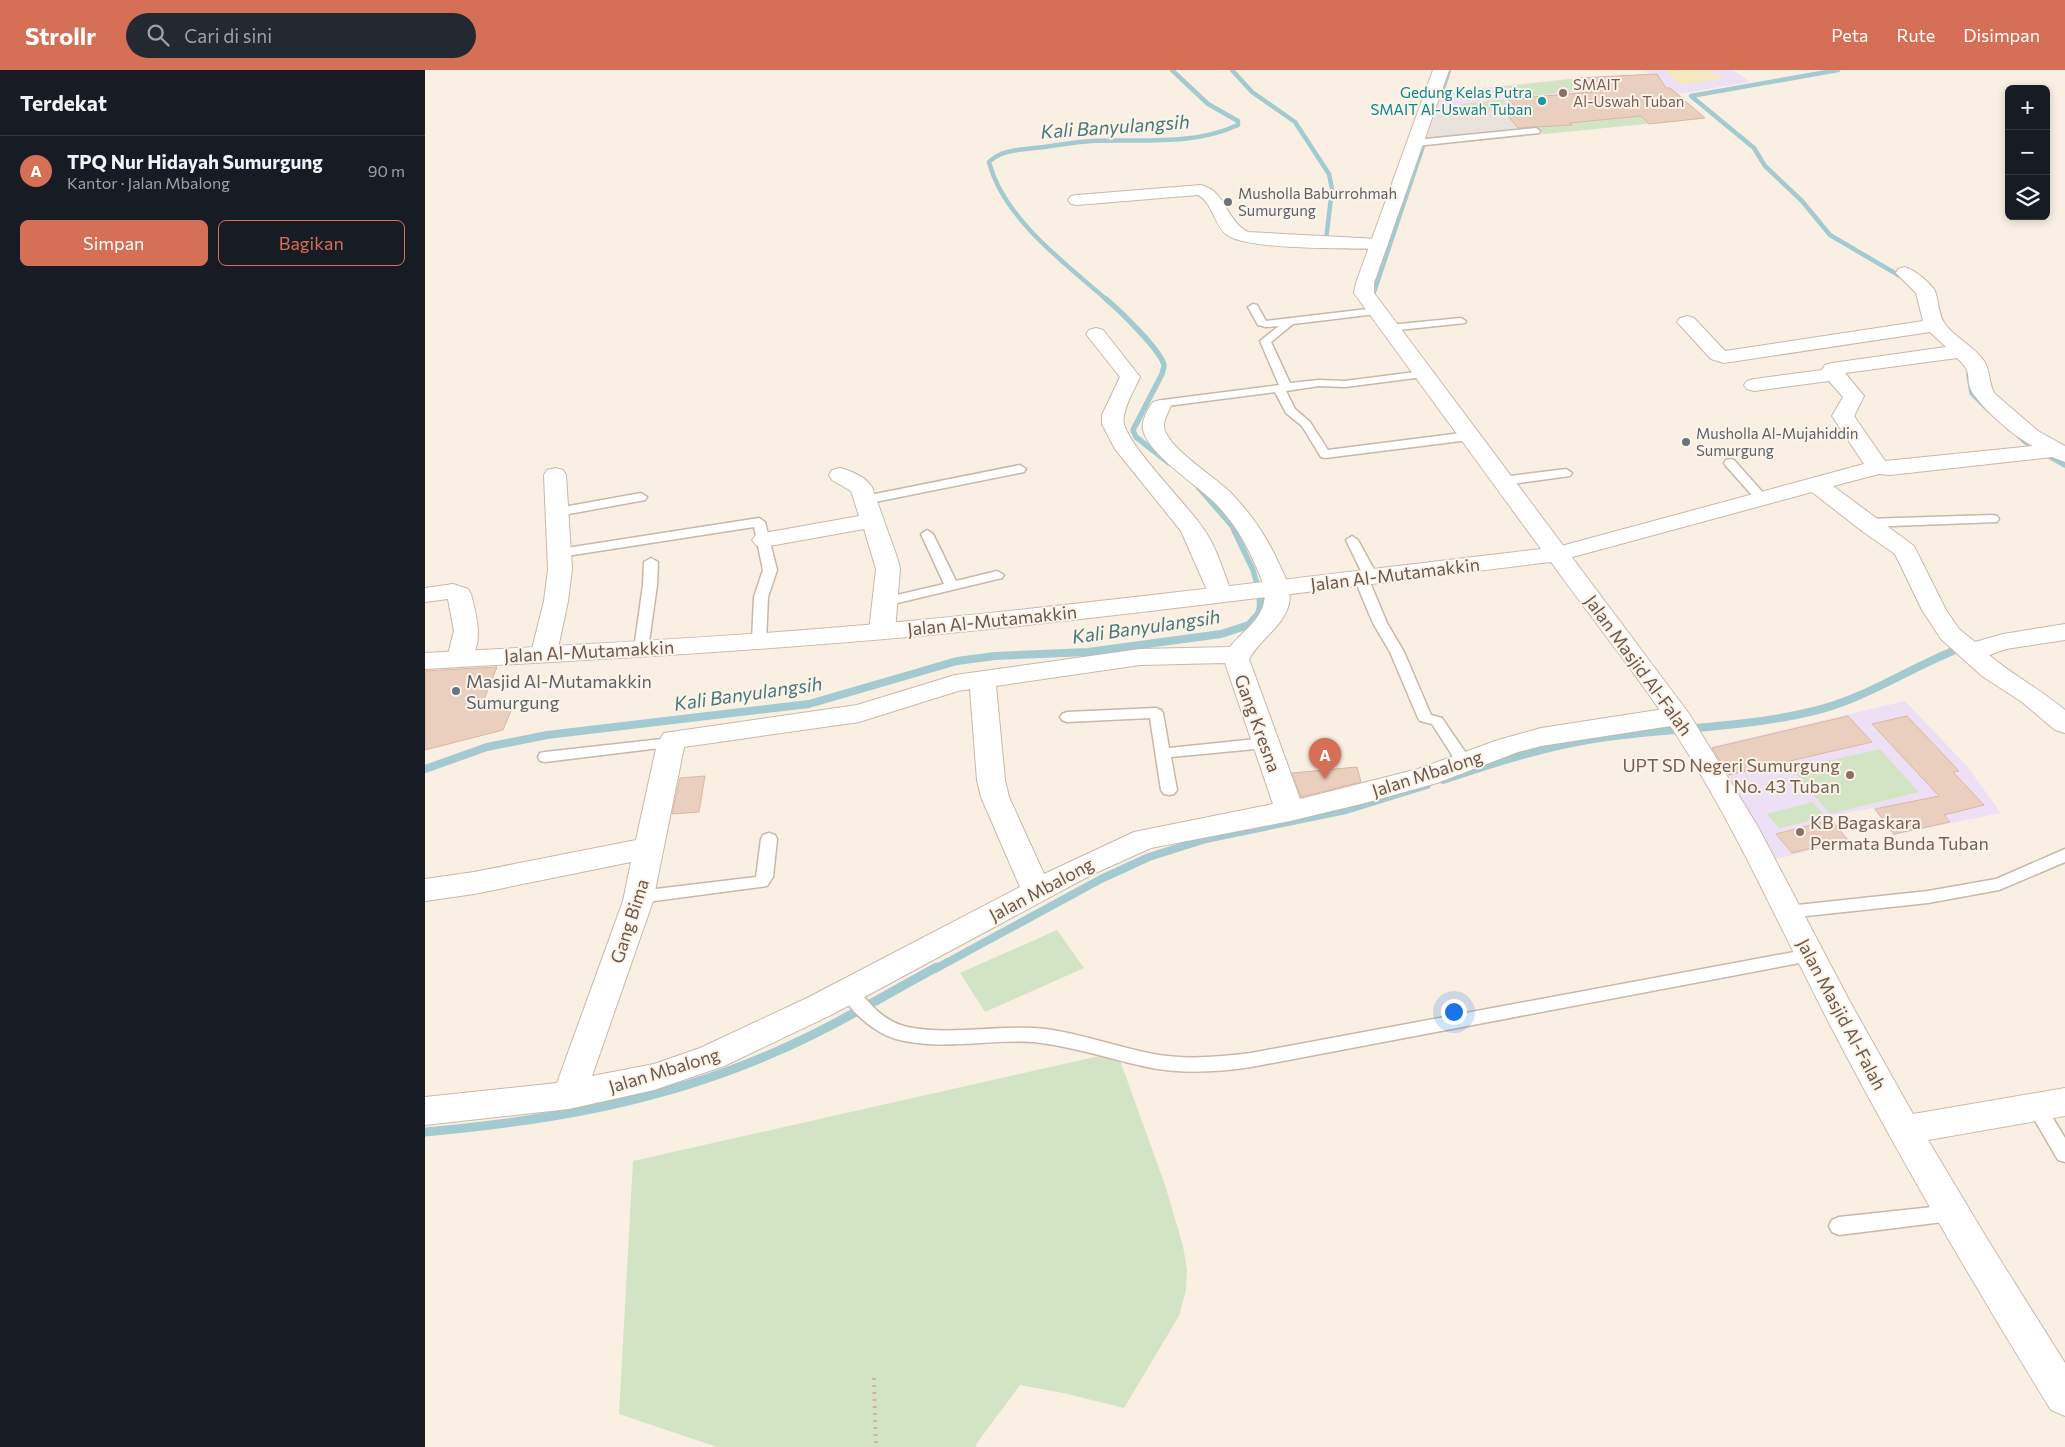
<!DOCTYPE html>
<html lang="id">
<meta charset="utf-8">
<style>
:root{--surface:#171b24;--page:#242831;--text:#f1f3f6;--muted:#9ea1a6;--line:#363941;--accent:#d56f56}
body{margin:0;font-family:Commissioner,sans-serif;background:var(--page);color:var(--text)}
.controls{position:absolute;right:15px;top:15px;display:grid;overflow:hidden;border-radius:8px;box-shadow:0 2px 8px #0003}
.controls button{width:45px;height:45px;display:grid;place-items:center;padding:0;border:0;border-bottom:1px solid var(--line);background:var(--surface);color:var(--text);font:25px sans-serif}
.you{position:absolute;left:1028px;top:941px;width:18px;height:18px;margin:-12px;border:4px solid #fff;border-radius:50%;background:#1a73e8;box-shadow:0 0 0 8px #1a73e833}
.badge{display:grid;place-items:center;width:32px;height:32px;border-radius:50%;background:var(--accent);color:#fff;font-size:16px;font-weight:700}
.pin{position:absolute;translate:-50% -41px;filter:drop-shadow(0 1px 2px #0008)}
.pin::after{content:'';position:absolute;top:26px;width:18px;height:15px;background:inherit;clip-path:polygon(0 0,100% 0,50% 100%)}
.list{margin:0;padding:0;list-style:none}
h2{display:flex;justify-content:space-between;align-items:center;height:65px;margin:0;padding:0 20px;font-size:21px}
h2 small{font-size:16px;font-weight:400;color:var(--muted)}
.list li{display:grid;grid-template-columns:32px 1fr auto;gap:15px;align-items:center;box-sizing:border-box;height:70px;padding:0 20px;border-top:1px solid var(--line)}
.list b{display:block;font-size:19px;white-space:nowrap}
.list p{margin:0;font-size:16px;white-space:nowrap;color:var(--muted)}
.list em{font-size:16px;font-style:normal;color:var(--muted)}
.actions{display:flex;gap:10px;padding:15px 20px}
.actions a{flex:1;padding:11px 0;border:1px solid var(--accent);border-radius:8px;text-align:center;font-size:18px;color:var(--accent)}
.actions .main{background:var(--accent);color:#fff}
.icon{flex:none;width:28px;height:28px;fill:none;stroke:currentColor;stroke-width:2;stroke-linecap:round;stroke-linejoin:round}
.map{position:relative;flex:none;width:1640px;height:1377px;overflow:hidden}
header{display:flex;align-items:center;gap:30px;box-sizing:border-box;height:70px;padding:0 25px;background:var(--accent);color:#fff}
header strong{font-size:24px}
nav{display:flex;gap:28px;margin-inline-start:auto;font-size:18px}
.search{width:350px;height:45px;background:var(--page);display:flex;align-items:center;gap:12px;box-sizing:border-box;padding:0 18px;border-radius:28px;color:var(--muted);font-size:19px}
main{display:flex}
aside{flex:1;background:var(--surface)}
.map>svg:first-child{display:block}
</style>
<header>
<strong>Strollr</strong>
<div class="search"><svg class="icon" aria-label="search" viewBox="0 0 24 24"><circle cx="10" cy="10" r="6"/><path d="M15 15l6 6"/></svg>Cari di sini</div>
<nav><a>Peta</a><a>Rute</a><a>Disimpan</a></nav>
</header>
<main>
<aside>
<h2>Terdekat<small></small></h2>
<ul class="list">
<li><span class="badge">A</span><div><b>TPQ Nur Hidayah Sumurgung</b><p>Kantor · Jalan Mbalong</p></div><em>90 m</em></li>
</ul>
<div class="actions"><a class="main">Simpan</a><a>Bagikan</a></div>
</aside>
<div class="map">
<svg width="1640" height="1377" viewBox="0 0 1640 1377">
<rect width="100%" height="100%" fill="#f9f0e3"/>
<polygon fill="#e9e2dd" points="1253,24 1280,48 998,76 1009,46"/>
<g fill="#ede0f5">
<polygon points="1219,0 1308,0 1325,12 1253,24 1009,46 1017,22 1153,8 1224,4"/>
<polygon points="1480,631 1542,696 1576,743 1468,765 1448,738 1405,746 1425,771 1347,790 1313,723 1285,677"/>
</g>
<g fill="#d2e4c4">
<polygon points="1147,9 1159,20 1086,28 1075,17"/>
<polygon points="1253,24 1280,48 1119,64 1097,38"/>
<polygon points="1078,30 1085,37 1041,42 1035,34"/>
<polygon points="1455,679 1494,722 1405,744 1367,699"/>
<polygon points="1388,732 1401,747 1354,758 1342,744"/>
<polygon points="632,860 659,898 560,942 535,903"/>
<polygon points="692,982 740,1115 758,1176 762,1199 761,1220 754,1246 699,1338 638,1323 595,1315 552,1373 551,1377 292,1377 194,1344 208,1091"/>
</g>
<polygon fill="#f5e8c1" points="1239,0 1284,0 1298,9 1256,15"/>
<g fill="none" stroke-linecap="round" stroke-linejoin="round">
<g stroke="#a2cad0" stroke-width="4.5">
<polyline points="807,0 827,22 870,52 904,104 907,119 901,170"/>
<polyline points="1413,0 1266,26 1329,78 1340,96 1377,131 1405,165 1480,209"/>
<polyline points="1017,22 1024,0"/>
<polyline points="948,225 998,76"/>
<path d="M682 230C641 194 578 148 564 92 576 80 594 80 610 78 629 76 648 72 667 71 715 69 768 76 813 55V51L783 34 747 0"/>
</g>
<g stroke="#a2cad0" stroke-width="5.5">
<path d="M681 229C693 239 738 282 739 296 739 298 737 303 737 304L708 360 711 367 744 393"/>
<polyline points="1544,305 1547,323 1564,340"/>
<polyline points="1590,362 1603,374 1640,395"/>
<polyline points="774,418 807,456 828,500 835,524"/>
</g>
<g stroke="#a2cad0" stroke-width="8">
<polyline points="0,699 62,677 122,665 384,634 532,591 570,586 663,582 796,564 824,555 834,544 836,536 835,522"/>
<path d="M1018 710C1069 693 1121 676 1175 668 1246 658 1319 658 1389 641 1443 628 1487 596 1538 577"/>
<polyline points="510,899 676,809 724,787 781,769 921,740 1002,715"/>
</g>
<path stroke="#a2cad0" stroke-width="9" d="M0 1062C121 1051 236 1032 348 983 405 959 458 926 512 897"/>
</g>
<g fill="#ebcfbe" stroke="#dcb6a0">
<polygon points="1232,4 1241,18 1245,18 1280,48 1224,54 1216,46 1144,53 1147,55 1093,58 1078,40 1092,39 1083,29 1167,22 1153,8"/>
<polygon points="72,597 56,637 88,636 78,660 0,680 0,601"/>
<polygon points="1423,646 1447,672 1304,705 1287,678"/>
<polygon points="1482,646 1534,701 1528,702 1559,735 1519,745 1525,752 1469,764 1450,739 1514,726 1447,654"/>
<polygon points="932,697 936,712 876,727 867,703"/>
<polygon points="280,706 274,742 247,744 255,708"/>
<polygon points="1406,750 1422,769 1367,783 1351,764"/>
</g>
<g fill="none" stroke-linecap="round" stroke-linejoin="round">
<defs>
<g id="lane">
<polygon points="1111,58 1115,61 1114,63 991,76 987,73 991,70"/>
<polygon points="828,234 832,235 841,251 951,238 956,241 951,244 868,254 846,272 865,313 894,310 920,311 998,301 1004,304 998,307 920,317 894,316 861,321 870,339 885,352 903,380 1044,362 1050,366 1044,370 900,388 896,387 877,356 861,343 850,322 742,336 735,339 731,338 729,336 734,331 738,330 854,315 835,271 854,256 841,257 833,255 823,237"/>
<polygon points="1036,248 1041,251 1040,253 964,261 959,258 964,255"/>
<polygon points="1305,389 1309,390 1341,426 1343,429 1341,432 1333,432 1301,396 1299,393 1301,390"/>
<polygon points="595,395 601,399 599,402 440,434 434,430 440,426"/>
<polygon points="1141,399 1147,403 1145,406 1078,415 1072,411 1078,407"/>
<polygon points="216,423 222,427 220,430 133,446 127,442 133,438"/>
<polygon points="1568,445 1572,446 1574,449 1572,452 1441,457 1435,453 1441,449"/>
<polygon points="334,448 340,452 352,500 343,527 341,571 339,574 329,574 327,571 329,527 338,500 329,457 135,487 129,483 135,479"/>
<polygon points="502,460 508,464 531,511 572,501 579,505 577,508 460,536 455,535 453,532 455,529 519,514 496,464"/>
<polygon points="927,466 933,470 953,507 951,510 944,510 962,553 979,582 1006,645 1017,648 1047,692 1044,696 1034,696 1007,654 995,651 993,648 965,582 948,553 929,508 931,505 938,505 921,470"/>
<polygon points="226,488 233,492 232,515 223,579 221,582 211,582 209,579 218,515 219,492"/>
<polygon points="731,638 736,640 738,643 744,678 841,668 846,670 848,673 846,676 841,678 746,687 752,720 749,724 744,725 739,724 736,720 725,648 642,652 637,650 635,647 637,644 642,642"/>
<polygon points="246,668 251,670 253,673 251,676 120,692 115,691 113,687 115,683 120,682"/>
<polygon points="344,763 350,765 352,769 348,807 342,816 214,833 208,831 206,827 208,823 214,821 331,807 336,769 338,765"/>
<polygon points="1640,779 1640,792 1574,820 1503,833 1363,848 1357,846 1355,842 1357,838 1363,836 1503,821 1571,809"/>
<path d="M1385 879 1391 880 1393 885 1391 890 1385 891 826 997C793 1002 760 1004 727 998 687 990 649 976 608 972 563 969 516 981 471 969 448 962 426 942 414 921L417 916C421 915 424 914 428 916 433 918 437 925 441 929 454 945 468 955 488 958 532 965 576 954 621 959 657 964 692 977 728 984 760 990 793 987 826 983Z"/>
<polygon points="1611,1029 1618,1032 1640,1068 1640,1092 1633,1090 1602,1037 1604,1032"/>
<polygon points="1526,1135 1533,1137 1536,1143 1533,1149 1526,1151 1414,1165 1407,1162 1404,1156 1407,1150 1414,1147"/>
</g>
<g id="street">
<path d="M776 115C801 121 801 151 823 162L954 169 960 170 963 174 960 178 954 179C925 178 821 180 802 165 789 155 788 133 773 125L652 135 646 134 643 130 646 126 652 125Z"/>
<path d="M1480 197C1489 200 1505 212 1510 221 1514 232 1513 244 1520 254 1530 268 1549 276 1559 291 1566 301 1563 314 1570 324L1613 361 1640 376V392L1627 387 1465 405 1454 404 1408 416 1489 476 1521 540 1534 559 1550 572 1578 564 1640 554V570L1581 579 1564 585C1588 605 1616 620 1640 640V663L1630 660 1597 632 1557 606 1516 569 1497 540 1470 484 1437 461 1387 422 1133 491 1125 489 1121 484 1125 479 1439 394 1407 346 1418 327 1404 311 1329 321 1322 319 1319 315 1322 311 1329 309 1397 300 1400 295 1407 293 1521 277 1505 262 1299 293 1286 289 1252 252 1255 248 1262 246 1269 248 1300 281 1498 251 1491 223 1471 203 1473 199ZM1532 288C1550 304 1539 307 1547 322 1559 340 1588 366 1608 376L1460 391 1429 346 1439 326 1420 303Z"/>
<path d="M671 258 678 260 715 307C710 318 696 342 699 354 704 376 759 432 775 454 791 474 798 501 807 524L804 529 795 531 786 529 756 461 690 379 677 354V345L695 307 661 264 664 260Z"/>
<path d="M735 330 742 332 746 336C742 344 737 353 740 361 748 381 788 406 804 421 825 442 842 467 854 494 860 506 867 520 864 534 858 557 835 569 824 589L875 729 993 699 1073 670 1116 658 1252 637 1261 640 1265 646 1261 652 1252 655 1116 676 1093 682 1012 713 940 733 865 751 726 778 666 805 406 945 299 996 229 1020 144 1039 0 1055V1027L132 1013 198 831 206 792 49 824 0 831V809L49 802 211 770 232 674 239 663 432 635 530 605 715 579 805 577C816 562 835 552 839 532 842 519 836 508 831 496 821 473 808 451 790 433 771 414 724 385 718 360 716 351 723 339 728 332ZM800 593 848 734 709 762 619 804 584 727 580 710 571 616 715 595ZM545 619 552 710 556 727 595 817 384 927 275 978 229 994 167 1006 228 831 259 677 434 652 533 621Z"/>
<polygon points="130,398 138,400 141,405 147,499 143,531 132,583 128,589 119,591 110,589 106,583 119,531 123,499 119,405 122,400"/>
<path d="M415 398C426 401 441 407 447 417L473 490 475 499 470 561 466 566 457 569 448 566 444 561 451 499 439 459 339 477 331 475 327 470 331 465 339 463 434 446 426 421 407 410 404 405 407 400Z"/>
<path d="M28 514 43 519 46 524C52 548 59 571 44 594L35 596 26 594 22 588 29 561 23 529 0 532V518Z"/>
</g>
<path id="secondary" d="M1008 0H1024L949 213V223L1265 645 1333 757 1424 930 1488 1044 1640 1018V1046L1503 1070 1564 1172 1640 1293V1346L1626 1340C1548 1214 1473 1085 1404 953 1358 864 1317 771 1264 685 1223 618 1172 556 1126 492 915 517 705 546 493 566 329 581 165 590 0 599V583C165 574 330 566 495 550 702 530 909 503 1116 479L929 223 931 213Z"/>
</defs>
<use href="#lane" stroke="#c8b8ab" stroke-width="3"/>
<use href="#street" stroke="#c8b8ab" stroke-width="2"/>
<use href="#secondary" stroke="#cdbaac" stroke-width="2"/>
<polyline stroke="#cfb2a2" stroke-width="2" stroke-dasharray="0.5 2.5" stroke-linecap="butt" points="1021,44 1088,38"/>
<polyline stroke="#cfb2a2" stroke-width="4" stroke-dasharray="2 5" stroke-linecap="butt" points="449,1308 451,1377"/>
<use href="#lane" fill="#fff" fill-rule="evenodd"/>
<use href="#street" fill="#fff" fill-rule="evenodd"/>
<use href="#secondary" fill="#fff" fill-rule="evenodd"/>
</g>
<g fill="#8d6e63" stroke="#fcf4e8" stroke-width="2">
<circle cx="1138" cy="23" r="5"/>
<circle cx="1425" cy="705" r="5"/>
<circle cx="1375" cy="762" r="5"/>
</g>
<circle fill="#0f9aa8" stroke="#fcf4e8" stroke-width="2" cx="1117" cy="31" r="5"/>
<g fill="#6b7280" stroke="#fcf4e8" stroke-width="2">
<circle cx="803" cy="132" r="5"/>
<circle cx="1261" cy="372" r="5"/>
<circle cx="31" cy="621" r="5"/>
</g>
<g text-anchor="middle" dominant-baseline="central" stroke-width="4" stroke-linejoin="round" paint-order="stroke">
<g font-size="15" fill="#785e54" stroke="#fcf4e8" text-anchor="start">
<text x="1148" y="14">SMAIT<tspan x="1148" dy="17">Al-Uswah Tuban</tspan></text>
</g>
<g font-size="15" fill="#0d838f" stroke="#fcf4e8" text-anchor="end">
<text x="1107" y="22">Gedung Kelas Putra<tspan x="1107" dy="17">SMAIT Al-Uswah Tuban</tspan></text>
</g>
<g font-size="15" fill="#5b616d" stroke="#fcf4e8" text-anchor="start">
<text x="813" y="123">Musholla Baburrohmah<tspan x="813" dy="17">Sumurgung</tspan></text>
<text x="1271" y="363">Musholla Al-Mujahiddin<tspan x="1271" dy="17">Sumurgung</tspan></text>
</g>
<g font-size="18" fill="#6e574c" stroke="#fcf4e8">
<text transform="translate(970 504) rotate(-7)">Jalan Al-Mutamakkin</text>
<text transform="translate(567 550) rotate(-6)">Jalan Al-Mutamakkin</text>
<text transform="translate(164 581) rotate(-3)">Jalan Al-Mutamakkin</text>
<text transform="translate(1214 595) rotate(54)">Jalan Masjid Al-Falah</text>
<text transform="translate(833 653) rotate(70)">Gang Kresna</text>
<text transform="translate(1002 703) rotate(-18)">Jalan Mbalong</text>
<text transform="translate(616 819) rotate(-28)">Jalan Mbalong</text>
<text transform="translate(204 851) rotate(-72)">Gang Bima</text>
<text transform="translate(1417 944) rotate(62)">Jalan Masjid Al-Falah</text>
<text transform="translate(239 1000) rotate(-17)">Jalan Mbalong</text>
</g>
<g font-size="18" fill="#5b616d" stroke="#fcf4e8" text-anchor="start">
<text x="41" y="611">Masjid Al-Mutamakkin<tspan x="41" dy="21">Sumurgung</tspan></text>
</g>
<g font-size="18" fill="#785e54" stroke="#fcf4e8" text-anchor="end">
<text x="1415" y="695">UPT SD Negeri Sumurgung<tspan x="1415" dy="21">I No. 43 Tuban</tspan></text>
<text x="1385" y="752" text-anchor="start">KB Bagaskara<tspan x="1385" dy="21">Permata Bunda Tuban</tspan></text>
</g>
<g font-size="19" font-style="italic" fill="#49777f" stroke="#fcf4e8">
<text transform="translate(690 56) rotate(-4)">Kali Banyulangsih</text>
<text transform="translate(721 556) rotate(-8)">Kali Banyulangsih</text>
<text transform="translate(323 623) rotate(-8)">Kali Banyulangsih</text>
</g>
</g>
</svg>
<div class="controls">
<button>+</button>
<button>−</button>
<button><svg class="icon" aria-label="layers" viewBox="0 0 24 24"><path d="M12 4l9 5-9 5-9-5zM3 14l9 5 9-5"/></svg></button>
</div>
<div class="you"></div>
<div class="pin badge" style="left:900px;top:709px">A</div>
</div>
</main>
